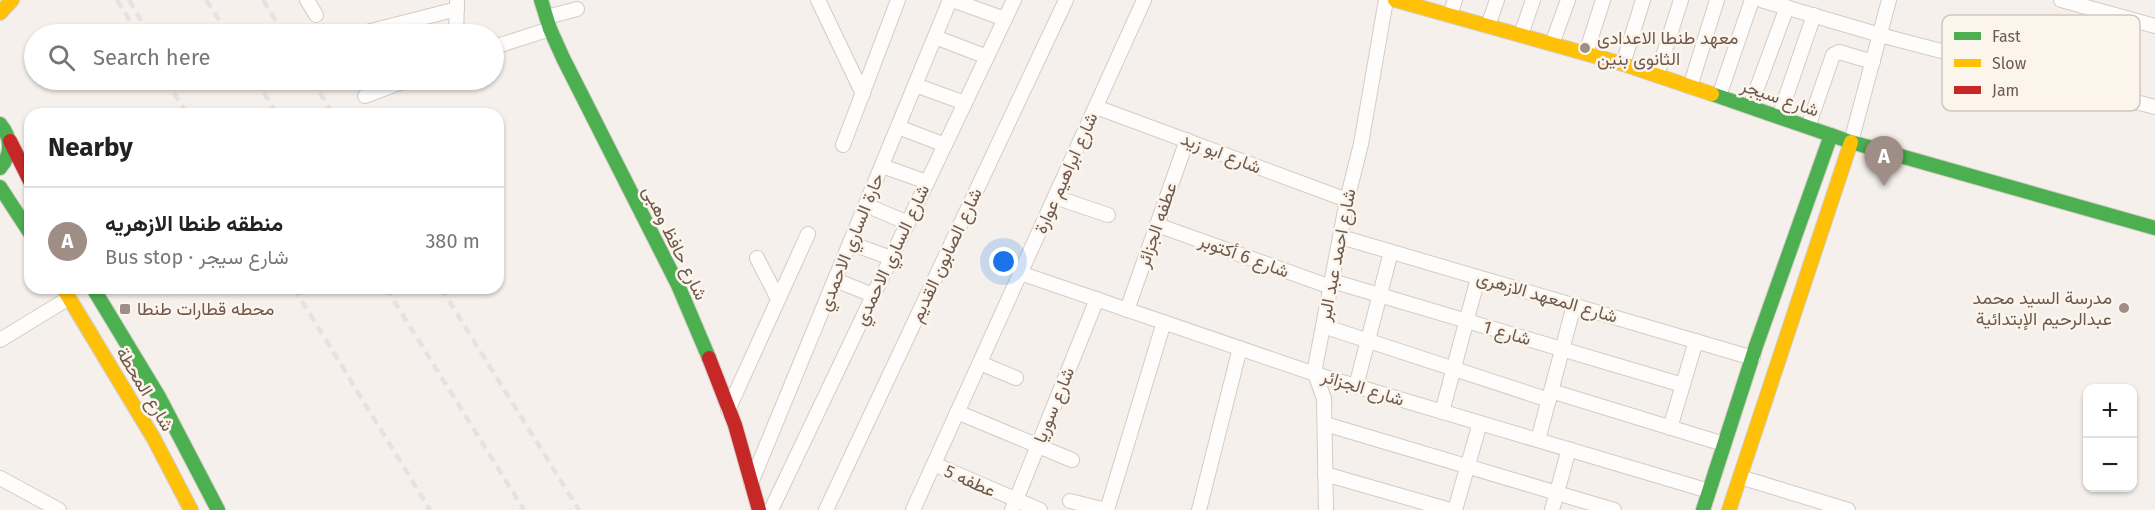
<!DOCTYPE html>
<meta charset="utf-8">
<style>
:root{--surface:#fff;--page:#f2f2f2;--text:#222;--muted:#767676;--line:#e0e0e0;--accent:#9e8e86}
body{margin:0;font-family:"Fira Sans",Vazirmatn,sans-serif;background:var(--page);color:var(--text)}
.controls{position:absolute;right:18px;bottom:18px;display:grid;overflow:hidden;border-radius:12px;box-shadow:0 2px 4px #0004}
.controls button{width:54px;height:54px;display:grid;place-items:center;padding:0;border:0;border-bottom:2px solid var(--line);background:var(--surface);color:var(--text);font:30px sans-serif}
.you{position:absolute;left:1004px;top:262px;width:21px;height:21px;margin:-15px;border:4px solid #fff;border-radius:50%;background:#1a73e8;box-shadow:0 0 0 9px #1a73e833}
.badge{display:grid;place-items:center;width:39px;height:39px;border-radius:50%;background:var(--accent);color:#fff;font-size:20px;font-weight:700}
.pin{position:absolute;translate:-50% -50px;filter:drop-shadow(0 2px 3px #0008)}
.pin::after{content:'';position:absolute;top:32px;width:21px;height:18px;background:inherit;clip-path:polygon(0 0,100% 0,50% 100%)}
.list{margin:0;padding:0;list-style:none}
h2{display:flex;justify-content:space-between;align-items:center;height:78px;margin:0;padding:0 24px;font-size:26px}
h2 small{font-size:20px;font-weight:400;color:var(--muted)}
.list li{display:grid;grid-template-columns:39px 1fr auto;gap:18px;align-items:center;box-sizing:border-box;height:108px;padding:0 24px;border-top:2px solid var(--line)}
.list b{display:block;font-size:22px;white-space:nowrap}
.list p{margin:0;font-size:20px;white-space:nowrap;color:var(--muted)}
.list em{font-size:20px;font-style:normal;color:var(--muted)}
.icon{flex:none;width:33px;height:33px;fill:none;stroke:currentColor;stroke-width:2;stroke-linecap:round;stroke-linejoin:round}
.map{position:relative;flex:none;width:2155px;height:510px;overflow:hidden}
.search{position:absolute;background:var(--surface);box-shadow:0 2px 4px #0004;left:24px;top:24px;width:480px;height:66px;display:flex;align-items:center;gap:15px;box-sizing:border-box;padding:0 21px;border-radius:33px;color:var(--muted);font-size:22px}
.panel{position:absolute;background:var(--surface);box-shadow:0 2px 4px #0004;left:24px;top:108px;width:480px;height:186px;border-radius:18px}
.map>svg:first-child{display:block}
</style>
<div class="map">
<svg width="2155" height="510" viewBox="0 0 2155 510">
<rect width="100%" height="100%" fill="#f5f0eb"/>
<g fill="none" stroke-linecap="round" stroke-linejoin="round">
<defs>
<g id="street">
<polyline points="307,0 316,15"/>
<polyline points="818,0 863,94"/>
<polyline points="952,0 1005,19"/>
<polyline points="1761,0 1880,35 2155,107"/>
<polyline points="2061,0 2155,26"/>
<polyline points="1450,15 1455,0"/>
<polyline points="547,17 577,9"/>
<polyline points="1488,26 1497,0"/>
<polyline points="359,34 457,9"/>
<polyline points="456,34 457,2"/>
<polyline points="1521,35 1533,0"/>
<polyline points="935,37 987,57"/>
<polyline points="1552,44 1568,0"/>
<polyline points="494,47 550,29"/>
<polyline points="1586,53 1603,0"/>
<polyline points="1623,64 1643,0"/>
<polyline points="1657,75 1681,0"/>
<polyline points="915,85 965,103"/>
<polyline points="1690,87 1717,0"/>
<polyline points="365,96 407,80"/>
<polyline points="1719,96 1752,0"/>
<polyline points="1096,107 1347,200"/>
<polyline points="1750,107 1787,7"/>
<polyline points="1779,117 1814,15"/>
<polyline points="898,127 945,145"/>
<polyline points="1808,127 1833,55 1839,52 1873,62"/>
<polyline points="1851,142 1889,0"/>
<polyline points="843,145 898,0"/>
<polyline points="882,166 927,182"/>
<polyline points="1055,197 1108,215"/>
<polyline points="866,205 908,223"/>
<polyline points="1157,225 1331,287"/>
<polyline points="1341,237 1753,358"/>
<polyline points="850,243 891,258"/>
<polyline points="757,258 778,299"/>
<polyline points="1020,273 1315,374 1709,491"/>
<polyline points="835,280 873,295"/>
<polyline points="1332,281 1683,385"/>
<polyline points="1127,310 1187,140"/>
<polyline points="1323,326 1549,400"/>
<polyline points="0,340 69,298"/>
<polyline points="980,363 1016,378"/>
<polyline points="1356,386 1391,252"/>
<polyline points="1551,391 1724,444"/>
<polyline points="728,410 808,234"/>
<polyline points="957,412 1072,460"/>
<polyline points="1442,412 1478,278"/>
<polyline points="1325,424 1614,510"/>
<polyline points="1670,428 1696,341"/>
<polyline points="1538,440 1574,305"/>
<polyline points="934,464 1040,510"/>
<polyline points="1325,474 1450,510"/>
<polyline points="1740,477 1848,510"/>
<polyline points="0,478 59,510"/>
<polyline points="751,483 950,0"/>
<polyline points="1070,501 1106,510"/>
<polyline points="771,510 1014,0"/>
<polyline points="826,510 1066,0"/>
<polyline points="913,510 1144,0"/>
<polyline points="1012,510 1097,299"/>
<polyline points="1107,510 1164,322"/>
<polyline points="1199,510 1240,348"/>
<polyline points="1326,510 1324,399 1317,379 1315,368 1347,200 1361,144 1386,0"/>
<polyline points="1455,510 1480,423"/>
<polyline points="1552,510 1569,449"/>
</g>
<g id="fast">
<polyline points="541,0 550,29 563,58 678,285 709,358"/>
<polyline points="1712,94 1851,142 2155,228"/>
<path d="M0 124C12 138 12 154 0 168"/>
<polyline points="0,187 30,233"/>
<polyline points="93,288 159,397 218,510"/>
<polyline points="1703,510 1756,346 1831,135"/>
</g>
<g id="slow">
<polyline points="1395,0 1623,64 1712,94"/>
<polyline points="0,13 12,0"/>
<polyline points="63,288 154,439 191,510"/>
<polyline points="1729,510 1851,142"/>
</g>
<g id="jam">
<polyline points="10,141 30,181"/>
<polyline points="709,358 735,425 759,510"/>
</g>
</defs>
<use href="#street" stroke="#d2ccc6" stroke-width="16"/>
<use href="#fast" stroke="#d4cdc8" stroke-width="16"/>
<use href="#slow" stroke="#d4cdc8" stroke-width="16"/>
<use href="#jam" stroke="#d4cdc8" stroke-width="16"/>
<use href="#street" stroke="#fefdfc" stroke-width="14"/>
<use href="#fast" stroke="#4caf50" stroke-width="14"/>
<use href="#slow" stroke="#ffc107" stroke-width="14"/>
<use href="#jam" stroke="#c62828" stroke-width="14"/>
<g stroke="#e4e2e4" stroke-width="4.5" stroke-dasharray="9 6" stroke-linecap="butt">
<polyline points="117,0 138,34"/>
<polyline points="129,0 149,34"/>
<polyline points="206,0 228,34"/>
<polyline points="263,0 284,34"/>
<polyline points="166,80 187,114"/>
<polyline points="256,80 277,114"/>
<polyline points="312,80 333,114"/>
<polyline points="294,288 430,510"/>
<polyline points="386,288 524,510"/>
<polyline points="441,288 579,510"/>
</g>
</g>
<g fill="#9e8e86" stroke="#fcf5ec" stroke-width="2">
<circle cx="1585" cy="48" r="6"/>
<circle cx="2124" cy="308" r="6"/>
<rect x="119" y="303" width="12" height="12" rx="3"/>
</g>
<g text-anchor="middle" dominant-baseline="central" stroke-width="5" stroke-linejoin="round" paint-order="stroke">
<g font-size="18" fill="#6f594f" stroke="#fcf5ec" text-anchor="start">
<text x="1597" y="38">معهد طنطا الاعدادى<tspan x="1597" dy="21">الثانوى بنين</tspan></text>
<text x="2112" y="298" text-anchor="end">مدرسة السيد محمد<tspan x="2112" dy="21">عبدالرحيم الإبتدائية</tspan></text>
<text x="137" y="309">محطه قطارات طنطا</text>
</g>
<g font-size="18" fill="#6f594f" stroke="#fcf5ec">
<text transform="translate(1780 98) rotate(19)">شارع سيجر</text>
<text transform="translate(1221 153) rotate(21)">شارع ابو زيد</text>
<text transform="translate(1066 173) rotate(-66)">شارع ابراهيم عوارة</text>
<text transform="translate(1157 225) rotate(-71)">عطفه الجزائر</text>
<text transform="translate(851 242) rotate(-68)">حارة الساري الاحمدي</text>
<text transform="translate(675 243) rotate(64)">شارع حافظ وهبى</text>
<text transform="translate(892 255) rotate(-65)">شارع الساري الاحمدي</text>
<text transform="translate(946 255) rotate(-65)">شارع الصابون القديم</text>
<text transform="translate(1337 255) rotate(-79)">شارع احمد عبد البر</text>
<text transform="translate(1244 256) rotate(20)">شارع 6 أكتوبر</text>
<text transform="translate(1547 297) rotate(16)">شارع المعهد الازهرى</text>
<text transform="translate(1507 333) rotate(16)">شارع 1</text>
<text transform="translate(1363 388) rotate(17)">شارع الجزائر</text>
<text transform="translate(145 389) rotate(59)">شارع المحطة</text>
<text transform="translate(1054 405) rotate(-68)">شارع سوريا</text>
<text transform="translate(970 481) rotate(24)">عطفه 5</text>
</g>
</g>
<rect x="1942" y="15" width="198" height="96" rx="9" fill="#fcf5ec" stroke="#d2c6bd" stroke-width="1.5"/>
<rect x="1954" y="32" width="27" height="8" fill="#4caf50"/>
<rect x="1954" y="59" width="27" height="8" fill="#ffc107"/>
<rect x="1954" y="86" width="27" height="8" fill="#c62828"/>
<g font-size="16" fill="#6f594f">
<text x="1992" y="42">Fast</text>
<text x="1992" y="69">Slow</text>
<text x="1992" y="96">Jam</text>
</g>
</svg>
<div class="controls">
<button>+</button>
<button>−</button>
</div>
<div class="you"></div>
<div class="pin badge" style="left:1884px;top:186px">A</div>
<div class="search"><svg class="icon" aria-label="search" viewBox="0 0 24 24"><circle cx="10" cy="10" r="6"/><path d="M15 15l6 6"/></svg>Search here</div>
<section class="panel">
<h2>Nearby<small></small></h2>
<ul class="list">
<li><span class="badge">A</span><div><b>منطقه طنطا الازهريه</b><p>Bus stop · شارع سيجر</p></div><em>380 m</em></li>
</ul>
</section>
</div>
